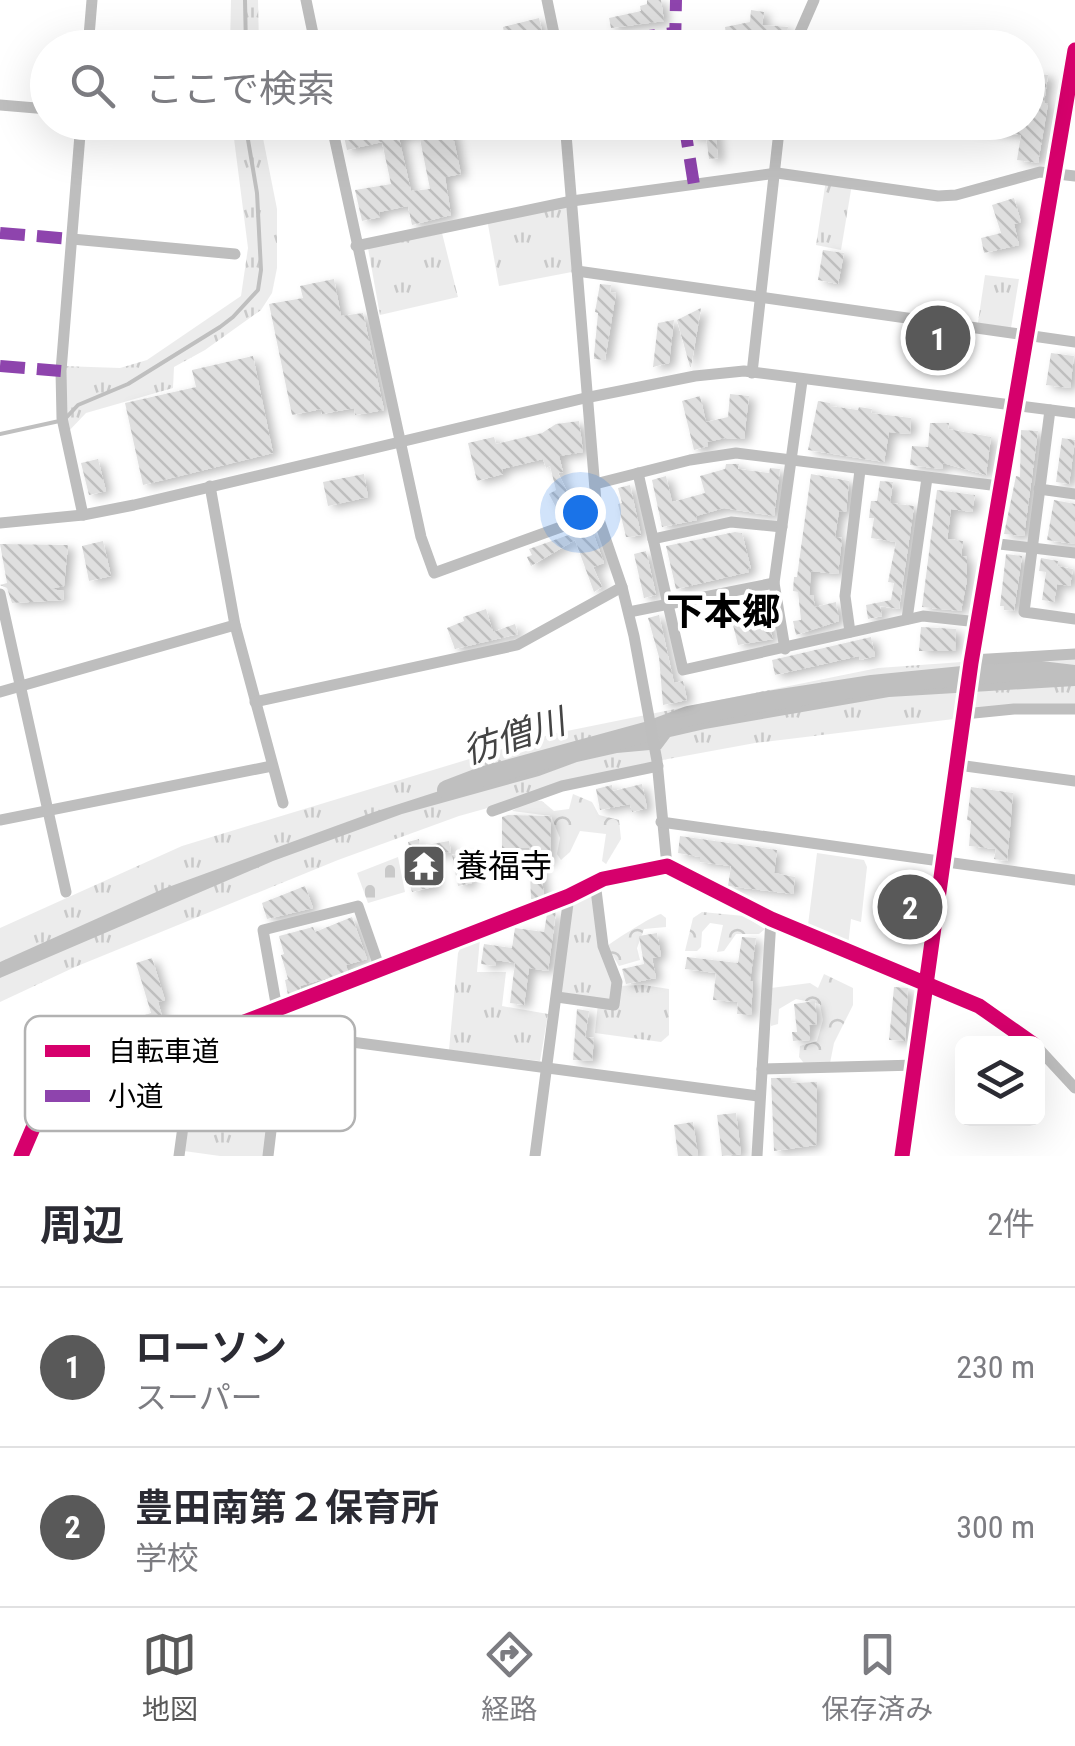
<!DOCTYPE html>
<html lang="ja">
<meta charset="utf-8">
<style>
:root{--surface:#fff;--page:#f2f2f3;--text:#2b2b33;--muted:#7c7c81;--line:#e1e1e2;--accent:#595959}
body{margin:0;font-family:"Roboto Condensed","Noto Sans JP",sans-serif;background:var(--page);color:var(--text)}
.controls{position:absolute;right:30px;bottom:30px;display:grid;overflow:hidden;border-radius:15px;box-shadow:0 10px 40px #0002}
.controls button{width:90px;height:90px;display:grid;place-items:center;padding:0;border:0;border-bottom:2px solid var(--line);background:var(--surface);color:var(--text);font:50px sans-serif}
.you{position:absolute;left:580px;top:512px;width:35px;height:35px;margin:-25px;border:8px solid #fff;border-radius:50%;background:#1a73e8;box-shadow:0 0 0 15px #1a73e833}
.badge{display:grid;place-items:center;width:65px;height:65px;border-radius:50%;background:var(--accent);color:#fff;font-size:32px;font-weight:700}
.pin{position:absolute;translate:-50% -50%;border:5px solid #fff;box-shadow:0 2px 10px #0006}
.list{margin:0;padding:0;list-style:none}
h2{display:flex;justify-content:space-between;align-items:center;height:130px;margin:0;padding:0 40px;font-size:42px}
h2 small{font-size:32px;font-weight:400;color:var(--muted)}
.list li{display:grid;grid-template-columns:65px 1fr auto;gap:30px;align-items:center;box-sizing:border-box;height:160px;padding:0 40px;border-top:2px solid var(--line)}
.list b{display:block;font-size:38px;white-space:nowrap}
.list p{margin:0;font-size:32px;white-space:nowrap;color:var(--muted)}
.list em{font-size:32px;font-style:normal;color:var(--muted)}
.icon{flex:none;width:55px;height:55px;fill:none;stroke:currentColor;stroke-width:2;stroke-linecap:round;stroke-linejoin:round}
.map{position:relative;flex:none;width:1075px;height:1156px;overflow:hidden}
.search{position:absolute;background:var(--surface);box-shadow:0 10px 40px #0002;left:30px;right:30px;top:30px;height:110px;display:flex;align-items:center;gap:25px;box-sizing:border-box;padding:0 35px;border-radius:55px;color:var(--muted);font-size:38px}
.sheet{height:450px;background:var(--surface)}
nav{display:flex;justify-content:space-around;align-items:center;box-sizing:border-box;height:140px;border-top:2px solid var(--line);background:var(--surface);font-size:28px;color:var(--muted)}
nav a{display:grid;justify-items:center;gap:5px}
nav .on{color:var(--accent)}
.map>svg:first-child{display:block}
</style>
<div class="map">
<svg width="1075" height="1156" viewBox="0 0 1075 1156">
<defs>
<pattern id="grass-tufts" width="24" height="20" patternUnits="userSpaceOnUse" patternTransform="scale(2.5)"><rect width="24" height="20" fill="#ececec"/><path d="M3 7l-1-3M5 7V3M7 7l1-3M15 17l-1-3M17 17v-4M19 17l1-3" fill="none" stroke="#c9c9c9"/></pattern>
<pattern id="forest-crowns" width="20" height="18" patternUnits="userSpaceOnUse" patternTransform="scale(2.5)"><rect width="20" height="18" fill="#ececec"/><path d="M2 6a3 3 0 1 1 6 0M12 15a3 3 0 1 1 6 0" fill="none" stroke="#c9c9c9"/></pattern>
<pattern id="cemetery-stones" width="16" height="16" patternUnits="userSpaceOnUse" patternTransform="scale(2.5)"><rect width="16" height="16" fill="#ececec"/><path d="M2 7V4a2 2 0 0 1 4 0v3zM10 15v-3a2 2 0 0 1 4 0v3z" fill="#c9c9c9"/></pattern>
<pattern id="building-back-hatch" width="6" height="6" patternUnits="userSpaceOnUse" patternTransform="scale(2.5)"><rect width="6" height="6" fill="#dfdfdf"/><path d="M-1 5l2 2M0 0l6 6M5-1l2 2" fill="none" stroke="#bebebe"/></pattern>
<filter id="shadow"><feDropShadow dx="6" dy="3.5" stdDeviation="5" flood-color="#0004"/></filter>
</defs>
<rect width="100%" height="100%" fill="#fff"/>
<g fill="url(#grass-tufts)">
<polygon points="231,0 258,0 259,47 230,47"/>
<polygon points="232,123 260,123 277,209 277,268 272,293 261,310 205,350 174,367 173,388 86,413 66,434 62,366 120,368 147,360 241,296 248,248"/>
<polygon points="826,180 852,184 841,250 816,245"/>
<polygon points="572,201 577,271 499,286 487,219"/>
<polygon points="441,229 458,297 380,315 368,248"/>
<polygon points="985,275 1019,279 1010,334 977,329"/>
<polygon points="1075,654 1075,711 1014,709 954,719 755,743 657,761 459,816 338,860 75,967 0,1002 0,928 182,846 552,734 878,668"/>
<polygon points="596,886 617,986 643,985 669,989 669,1035 661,1042 595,1033 598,1003 557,997 569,896"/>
<polygon points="480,938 477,972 506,972 502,1006 548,1014 540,1061 449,1050 458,953 462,945"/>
<polygon points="194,1094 275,1097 264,1156 220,1156 184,1151"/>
</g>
<g fill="url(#forest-crowns)">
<polygon points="573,794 592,802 599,815 619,820 621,839 606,864 602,861 606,834 580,831 570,852 561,860 557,854 560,838 551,816 512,811 530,800 542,801 554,811 569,809"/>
<polygon points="702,912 744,916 765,929 759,934 736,934 724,951 717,952 723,925 710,923 702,932 701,947 697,951 685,951 693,918"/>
<path d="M661 914 666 918V927L644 929 637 948 640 960 619 966 607 946C615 940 652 916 661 914Z"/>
<polygon points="824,974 853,988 853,1005 834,1043 830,1063 807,1067 799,1057 800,1046 817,1041 823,1020 820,1004 796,999 779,1009 778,1024 771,1026 771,988 810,983 818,988"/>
</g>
<polygon fill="url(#cemetery-stones)" points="398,857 405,892 368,903 357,873"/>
<polygon fill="#ececec" points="817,853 864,860 867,867 861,922 851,919 848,946 808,925"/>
<polygon fill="#bfbfbf" points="987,673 1075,674 1075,686 889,697 705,729 670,737 661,749 617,753 577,762 539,776 402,814 273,861 0,978 0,962 163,889 374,812 489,775 651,731 681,719 823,693"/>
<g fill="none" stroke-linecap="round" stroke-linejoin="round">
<g stroke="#bfbfbf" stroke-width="4">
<polyline points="245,0 246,48"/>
<polyline points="0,434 64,420 78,405 128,384 220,327 233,317 258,290 261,270 257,193 245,122"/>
</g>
<polyline stroke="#bfbfbf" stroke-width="20" points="447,790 481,777 646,732 688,716 761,702 872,685 993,673 1032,670 1075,675"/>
</g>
<g fill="url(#building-back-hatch)" fill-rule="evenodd" filter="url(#shadow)">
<polygon points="647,0 661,0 664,21 611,28 609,18 641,11 640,6 647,4"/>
<polygon points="751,10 764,12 762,25 788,27 786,40 764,37 763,48 728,48 725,27 750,22"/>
<polygon points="539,18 546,48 507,48 503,27"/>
<polygon points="1036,74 1048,75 1044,103 1048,104 1038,163 1017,160 1021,135 970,128 970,122 1029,125"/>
<path d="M450 122 461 174 445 177 451 215 412 225 408 206 379 212 380 217 362 221 355 190 391 184 382 142 347 150 341 124ZM419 134 430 189 411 191 399 138Z"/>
<polygon points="689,122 714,122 718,158 709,159 706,135 691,137"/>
<polygon points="1014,198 1021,222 1014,224 1019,245 984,253 981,238 1001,233 992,205"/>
<polygon points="823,250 844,253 838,284 818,280"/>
<polygon points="334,279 341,316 363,313 384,410 355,415 354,408 322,414 321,409 292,415 269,304 303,298 300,286"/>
<polygon points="600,284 611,285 610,292 616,293 605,360 594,359 594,356 598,313 595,312"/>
<polygon points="701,308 691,367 690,367 677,320"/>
<polygon points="674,320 669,363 653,367 658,323"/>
<polygon points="1051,353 1074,356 1070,388 1046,385"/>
<polygon points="253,356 273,453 143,485 125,403 196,387 192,370"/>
<polygon points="730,394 749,396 744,439 725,438 707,442 708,446 694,450 682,401 700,396 706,422 728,417"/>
<polygon points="818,401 830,403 830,406 858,410 859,407 872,409 871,413 911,418 910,434 889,432 884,462 808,450"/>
<polygon points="579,421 583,452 559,456 563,472 558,473 577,511 561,517 549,494 556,490 550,466 546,468 543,459 502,469 503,474 477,481 468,443 494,437 496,444 542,433 556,424"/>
<polygon points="930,423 949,423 948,429 991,437 986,475 943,463 942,469 910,465 912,446 928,447"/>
<polygon points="1021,430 1038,431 1024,536 1004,534 1016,476 1020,477"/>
<polygon points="1062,438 1075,440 1069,484 1056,482"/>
<polygon points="98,459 106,491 89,495 81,463"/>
<polygon points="726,464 739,464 738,469 769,473 770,468 780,469 774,516 724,508 696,516 697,520 662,527 652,480 666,476 672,502 705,493 700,476 725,469"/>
<polygon points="364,474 368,497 328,506 323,482"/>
<polygon points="811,474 849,481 846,512 839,511 835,537 842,538 838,574 811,571 809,596 813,595 815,607 836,602 839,621 796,635 793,621 801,620 798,592 793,591 794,577 797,577"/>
<polygon points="880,481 893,482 890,503 914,506 899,609 880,606 882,616 868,619 866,605 891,600 894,583 888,582 896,542 871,538 874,518 869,518 871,501 877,501"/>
<polygon points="630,485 641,535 630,537 626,537 618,504 622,503 618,488"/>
<polygon points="937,490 975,495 972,512 951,509 948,533 948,539 963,541 961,556 967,557 967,580 961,611 922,607"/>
<polygon points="1054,500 1075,504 1075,544 1047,540"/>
<polygon points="591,527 604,563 593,567 602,587 594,592 575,540 531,566 527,557 532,555 529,549"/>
<polygon points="735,532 742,533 751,569 748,568 749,572 676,589 666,546"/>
<polygon points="103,541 111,576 89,581 82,546"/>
<polygon points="0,544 68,545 64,586 50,589 64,591 63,600 12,603 7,588 0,585 7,583"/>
<polygon points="646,551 656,595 644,598 634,554"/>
<polygon points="1006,554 1022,556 1014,611 1004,610 1004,606 1000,606"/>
<polygon points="1041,558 1058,561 1057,566 1073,569 1070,586 1057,584 1054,602 1042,600 1046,572 1039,571"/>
<polygon points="761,595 773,639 738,645 733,625 749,622 744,599"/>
<polygon points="486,609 493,632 515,624 518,634 455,649 447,628 464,621 463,617"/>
<polygon points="659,615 674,683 683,681 687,700 663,705 659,657 648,618"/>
<polygon points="921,627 956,629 955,651 919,651"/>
<polygon points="871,637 875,656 860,660 859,656 775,675 772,660"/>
<polygon points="642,784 647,808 632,812 630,804 600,810 596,789 612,785 613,791"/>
<polygon points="971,787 1013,793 1007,861 994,859 996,849 969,846 971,821 967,820"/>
<polygon points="508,815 551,816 550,862 540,863 544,896 536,899 531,899 529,848 502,848 502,817"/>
<polygon points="680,836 777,850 774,873 795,877 793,894 728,886 731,866 700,862 700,857 678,853"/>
<polygon points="419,839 420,846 449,841 451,852 432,855 437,886 412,892 405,868 414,867 408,842"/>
<polygon points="475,851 478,867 470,868 472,883 458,886 452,855"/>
<polygon points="305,886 313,908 267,919 262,903"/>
<polygon points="556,911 548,971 529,968 524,1005 510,1003 515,963 496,960 496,966 481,964 484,944 512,948 515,928 544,932 547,914"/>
<polygon points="352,917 367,959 346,965 348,972 300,986 301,990 288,995 285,980 288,979 281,955 284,954 279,936 313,927 315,932"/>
<polygon points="657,933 661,956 652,958 656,978 626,984 622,969 644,964 639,936"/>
<polygon points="742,937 756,938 750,981 753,981 751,1015 737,1014 738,1002 713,1000 716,973 685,969 687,957 738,963"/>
<polygon points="152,958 165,1000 158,1002 164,1023 146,1028 142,1016 151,1013 136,963"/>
<polygon points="894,987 908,988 905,1041 889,1040"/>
<polygon points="815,1001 817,1024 809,1025 810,1040 793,1041 792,1032 797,1032 794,1004"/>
<polygon points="577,1009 589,1011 585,1037 594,1038 592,1061 573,1060"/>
<polygon points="771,1078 791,1078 791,1083 817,1082 816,1145 774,1151"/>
<polygon points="736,1113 741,1154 722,1156 717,1115"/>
<polygon points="693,1122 698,1156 678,1156 674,1125"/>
</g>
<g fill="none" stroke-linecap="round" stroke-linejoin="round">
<g stroke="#bebebe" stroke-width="11">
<polyline points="306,0 316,48"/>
<polyline points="547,0 557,48"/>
<polyline points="88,48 92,0"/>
<polyline points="793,48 814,0"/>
<polyline points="0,105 48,109"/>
<polyline points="81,122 61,371 62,418 83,515"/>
<polyline points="221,122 221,123"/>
<polyline points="331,122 421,537 434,573 597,514"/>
<polyline points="565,122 597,514 622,587 634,636 657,761 667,866"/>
<polyline points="72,239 235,254"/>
<polyline points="356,246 572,201 777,173 938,196 956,195 1040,172 1075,176"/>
<polyline points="577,271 1075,342"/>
<polyline points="752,373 780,122"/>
<polyline points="1050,410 1024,612 1075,619"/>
<polyline points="638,473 683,670 923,616 978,622"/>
<polyline points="595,484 690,460 736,453 999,486"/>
<polyline points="210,486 235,625 283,803"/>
<polyline points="1039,489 1075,494"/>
<polyline points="0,523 83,515 134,505 585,398 695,376 744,371 1075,413"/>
<polyline points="653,539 731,522 782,527"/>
<polyline points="991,543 1075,553"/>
<polyline points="0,594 66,892"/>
<polyline points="629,612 774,583"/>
<polyline points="907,619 927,478"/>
<polyline points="850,632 845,596 860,470"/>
<polyline points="785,649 774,583 802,381"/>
<polyline points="972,660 1075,654"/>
<polyline points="0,692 235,625"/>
<polyline points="255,702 517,645 622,587"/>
<polyline points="964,714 1014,709 1075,709"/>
<polyline points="958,765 1075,781"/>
<polyline points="492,811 562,786 658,766"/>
<polyline points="0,820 272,766"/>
<polyline points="661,822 1075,880"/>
<polyline points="557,997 614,1005 617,982 603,946 595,882"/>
<polyline points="277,1009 263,930 358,906 380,969"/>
<polyline points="284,1033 758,1096"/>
<polyline points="1038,1048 1075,1088"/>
<polyline points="762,1069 917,1065"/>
<polyline points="21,1156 51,1086 78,1064 101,1051 119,1046 185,1040 221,1031 569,896 603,879 667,866 771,919 979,1006 1033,1044"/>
<polyline points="179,1156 188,1090 185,1040"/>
<polyline points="268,1156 286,1005"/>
<polyline points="535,1156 569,896"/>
<polyline points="757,1156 771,919"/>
<polyline points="902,1156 971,663 1075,50"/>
</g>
<g stroke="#8e44ad" stroke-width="12" stroke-dasharray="25 12" stroke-linecap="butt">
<polyline points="557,47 673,33"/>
<polyline points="675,48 676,0"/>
<polyline points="684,122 694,185"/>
<polyline points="0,233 72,239"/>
<polyline points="0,366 61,371"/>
</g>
<defs>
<g id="cycleway">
<polyline points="21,1156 51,1086 78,1064 101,1051 119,1046 185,1040 221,1031 569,896 603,879 667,866 771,919 979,1006 1033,1044"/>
<polyline points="902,1156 971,663 1075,50"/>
</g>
</defs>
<use href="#cycleway" stroke="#fff" stroke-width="21"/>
<use href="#cycleway" stroke="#d6006c" stroke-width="15"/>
</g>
<defs>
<symbol id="temple-square" viewBox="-11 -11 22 22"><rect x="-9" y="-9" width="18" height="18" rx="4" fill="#595959" stroke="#fff"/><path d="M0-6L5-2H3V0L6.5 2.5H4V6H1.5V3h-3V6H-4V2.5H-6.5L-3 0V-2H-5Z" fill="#fff"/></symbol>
</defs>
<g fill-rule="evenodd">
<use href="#temple-square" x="399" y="841" width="50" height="50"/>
</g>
<g text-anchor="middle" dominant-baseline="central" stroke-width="8" stroke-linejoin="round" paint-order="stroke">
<g font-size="32" fill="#000" stroke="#fff" text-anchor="start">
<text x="456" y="866">養福寺</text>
</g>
<g font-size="35" font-style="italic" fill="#444" stroke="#fff">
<text transform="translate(514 737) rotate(-18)">彷僧川</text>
</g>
<g font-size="38" font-weight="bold" fill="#000" stroke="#fff">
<text x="723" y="612">下本郷</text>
</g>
</g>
<rect x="25" y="1016" width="330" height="115" rx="15" fill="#fff" stroke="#b2b2b2" stroke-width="2.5"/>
<rect x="45" y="1045" width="45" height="12" fill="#d6006c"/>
<rect x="45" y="1090" width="45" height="12" fill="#8e44ad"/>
<g font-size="28" fill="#000">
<text x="108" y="1061">自転車道</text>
<text x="108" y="1106">小道</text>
</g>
</svg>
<div class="controls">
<button><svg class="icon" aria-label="layers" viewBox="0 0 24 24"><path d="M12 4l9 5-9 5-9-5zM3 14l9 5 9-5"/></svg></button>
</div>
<div class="you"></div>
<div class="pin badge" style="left:938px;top:338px">1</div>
<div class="pin badge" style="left:910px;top:907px">2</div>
<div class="search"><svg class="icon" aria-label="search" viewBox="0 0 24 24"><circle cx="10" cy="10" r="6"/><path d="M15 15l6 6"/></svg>ここで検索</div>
</div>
<section class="sheet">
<h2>周辺<small>2件</small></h2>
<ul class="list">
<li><span class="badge">1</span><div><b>ローソン</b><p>スーパー</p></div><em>230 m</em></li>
<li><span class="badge">2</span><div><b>豊田南第２保育所</b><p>学校</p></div><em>300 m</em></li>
</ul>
</section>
<nav>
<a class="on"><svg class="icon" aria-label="map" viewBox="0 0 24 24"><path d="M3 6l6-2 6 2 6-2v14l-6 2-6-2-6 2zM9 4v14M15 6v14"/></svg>地図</a>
<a><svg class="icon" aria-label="directions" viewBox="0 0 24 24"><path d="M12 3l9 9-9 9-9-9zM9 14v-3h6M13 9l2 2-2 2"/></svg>経路</a>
<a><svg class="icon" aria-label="saved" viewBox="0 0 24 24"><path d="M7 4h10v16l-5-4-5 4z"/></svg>保存済み</a>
</nav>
